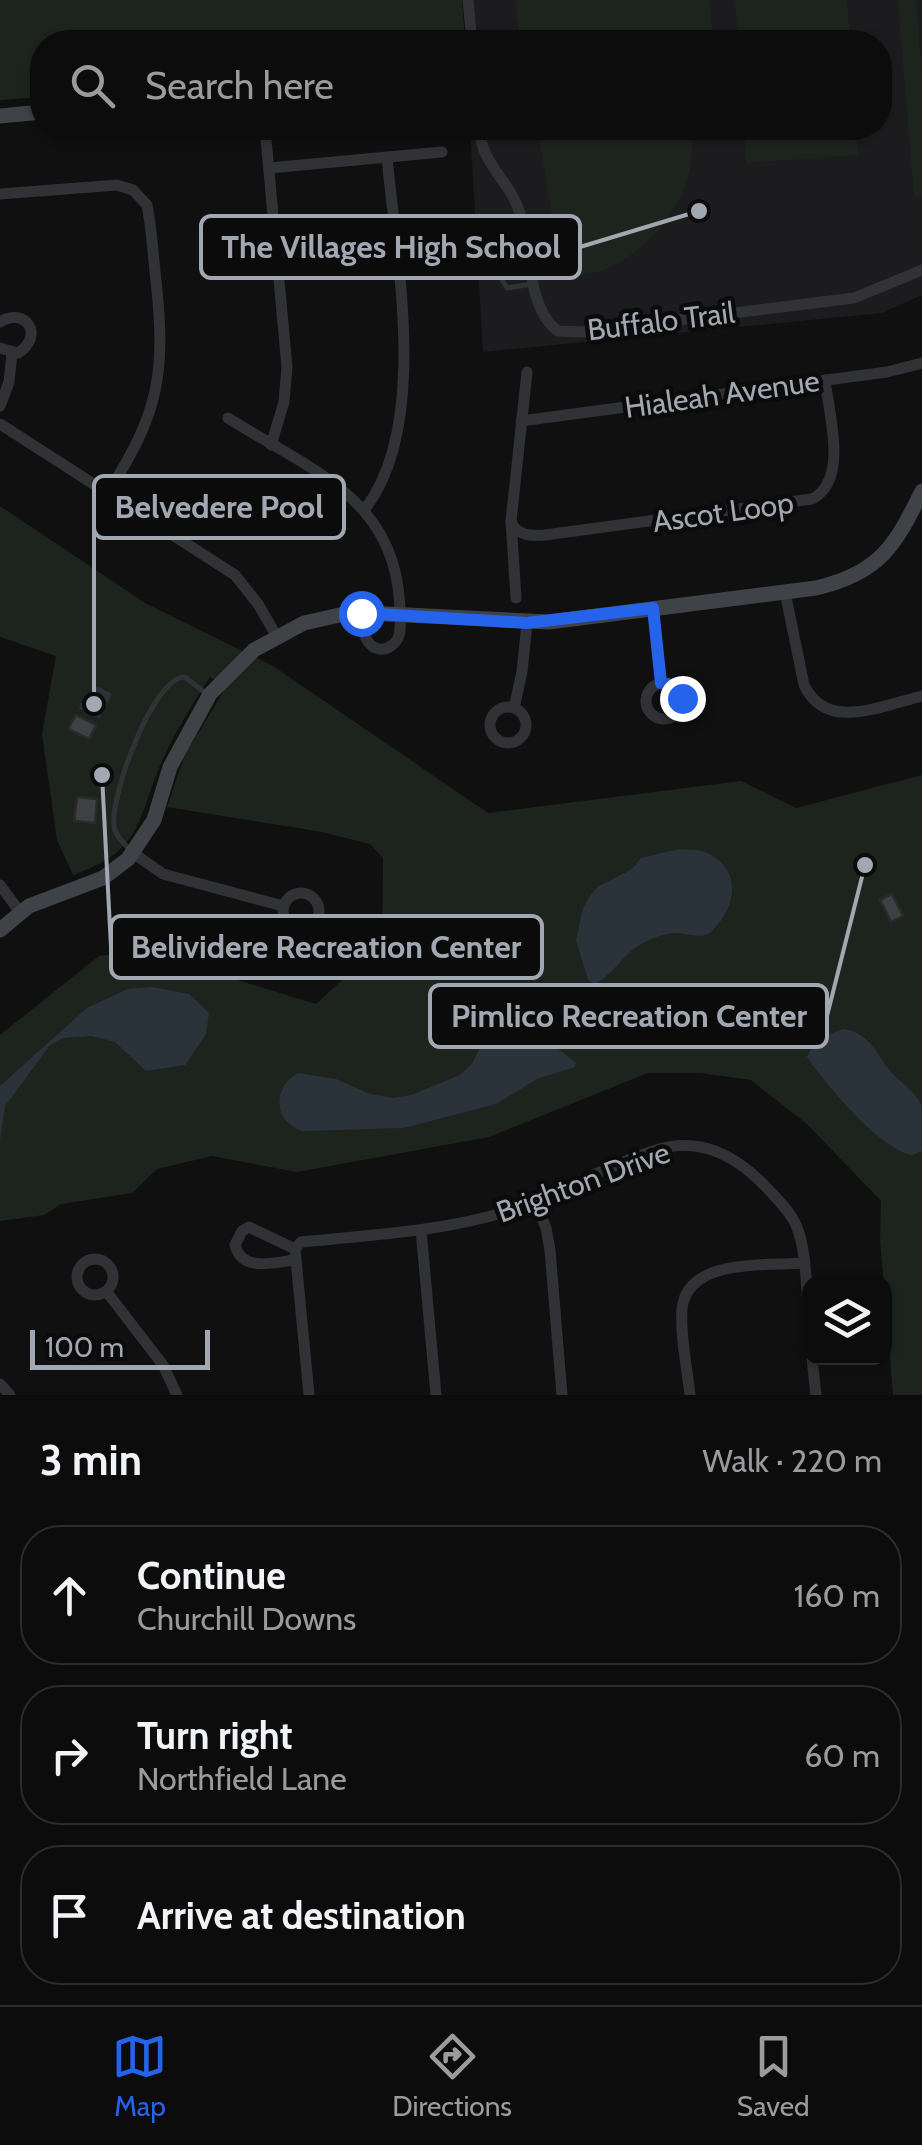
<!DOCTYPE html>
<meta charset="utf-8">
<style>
:root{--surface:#0c0c0d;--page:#1a1a1b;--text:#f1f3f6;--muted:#9a9b9d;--line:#2c2c2e;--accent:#2563eb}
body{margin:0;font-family:Cabin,sans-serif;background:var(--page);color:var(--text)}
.controls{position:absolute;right:30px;bottom:30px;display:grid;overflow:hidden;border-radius:20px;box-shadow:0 2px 8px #0004}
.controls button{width:90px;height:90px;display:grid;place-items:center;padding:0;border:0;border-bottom:2px solid var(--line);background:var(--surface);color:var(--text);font:50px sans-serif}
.scale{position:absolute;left:30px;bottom:25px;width:180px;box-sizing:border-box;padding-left:10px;border:5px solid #a2a8b2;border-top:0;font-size:28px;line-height:35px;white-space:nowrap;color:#a2a8b2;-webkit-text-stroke:8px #0b0b0c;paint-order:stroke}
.stop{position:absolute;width:30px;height:30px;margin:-22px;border:8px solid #2563eb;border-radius:50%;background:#fff}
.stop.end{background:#2563eb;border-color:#fff;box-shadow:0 2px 10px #0008}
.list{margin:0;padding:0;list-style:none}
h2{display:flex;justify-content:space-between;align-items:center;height:130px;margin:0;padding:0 40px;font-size:42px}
h2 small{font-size:32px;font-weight:400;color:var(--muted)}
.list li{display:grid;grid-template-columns:65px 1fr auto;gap:30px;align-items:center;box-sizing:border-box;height:140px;margin:0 20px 20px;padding:0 20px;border:2px solid var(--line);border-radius:40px}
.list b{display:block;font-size:38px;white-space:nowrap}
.list p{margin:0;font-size:32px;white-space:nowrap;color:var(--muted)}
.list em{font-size:32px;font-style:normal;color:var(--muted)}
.icon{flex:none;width:55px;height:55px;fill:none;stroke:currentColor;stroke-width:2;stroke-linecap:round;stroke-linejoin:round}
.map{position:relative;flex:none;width:922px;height:1395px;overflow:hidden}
.search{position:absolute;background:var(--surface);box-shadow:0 2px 8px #0004;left:30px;right:30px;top:30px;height:110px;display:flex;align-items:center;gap:25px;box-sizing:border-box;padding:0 35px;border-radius:40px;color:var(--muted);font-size:38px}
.sheet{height:610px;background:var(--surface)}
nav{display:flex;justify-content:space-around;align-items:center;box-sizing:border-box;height:140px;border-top:2px solid var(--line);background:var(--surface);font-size:28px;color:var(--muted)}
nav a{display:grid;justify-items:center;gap:5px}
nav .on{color:var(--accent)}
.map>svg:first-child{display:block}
</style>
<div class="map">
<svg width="922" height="1395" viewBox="0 0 922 1395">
<rect width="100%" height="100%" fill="#101011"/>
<polygon fill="#1c1c1e" points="464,0 922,0 922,295 882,313 483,352 470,128 880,128 880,42 466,42"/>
<g fill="#1d241d">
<polygon points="0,0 462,0 465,42 42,42 42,97 0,100"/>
<polygon points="515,0 709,0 714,42 520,42"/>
<polygon points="735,0 847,0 850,42 738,42"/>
<polygon points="898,0 916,0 922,76 922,196 914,196"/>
<path d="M564 128H690C701 183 663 239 616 264 600 273 581 276 563 279L539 139 547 129Z"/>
<polygon points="744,128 856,128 858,155 746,163"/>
<path d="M0 506 145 603 273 666 488 813 741 781 796 808 922 775V1395H893L880 1239 881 1201 808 1125 751 1080 700 1073H648L489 1137 297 1172 212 1156 157 1169 132 1193 61 1204 44 1215 0 1221V1035L99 956 142 951 316 1004 382 943 383 858 370 844 322 832 167 807 185 755 226 687 210 677C193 704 176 730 163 759 136 819 145 850 73 875L57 840 42 734 56 656 0 637Z"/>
</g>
<g fill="#2a3339">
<polygon points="97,686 112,694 99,718 79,708 84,698 90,700"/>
<path d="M679 849C686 850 695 849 702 851 742 865 739 905 712 931 702 941 689 933 676 933 665 933 649 939 640 945 622 955 612 977 594 984L588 980 576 940 583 908 590 896 597 887 632 869 641 858Z"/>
<polygon points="152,987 189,994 209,1013 206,1034 185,1065 146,1071 115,1042 91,1036 63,1038 50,1045 5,1106 0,1140 0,1086 87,1008 128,989"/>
<path d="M498 1024 546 1039 576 1063 575 1067 537 1079 496 1104 404 1128 303 1131C273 1123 272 1087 298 1073L336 1079 370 1094 393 1098 411 1095 460 1075 472 1064 490 1026Z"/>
<path d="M844 1029C872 1033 878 1060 895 1076 904 1085 914 1091 921 1104 922 1115 922 1138 922 1151L912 1155C878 1148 827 1085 807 1057 813 1043 830 1032 844 1029Z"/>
</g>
<g fill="#3f4044" stroke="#2a2a2d" stroke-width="2.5">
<polygon points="76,715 96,725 89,739 68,729"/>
<polygon points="77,797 97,799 95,823 74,821"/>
<polygon points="892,894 903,916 891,922 880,900"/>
</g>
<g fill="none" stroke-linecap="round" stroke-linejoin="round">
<g stroke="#313236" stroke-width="5">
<polyline points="518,218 492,226 502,280 507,288 533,284"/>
<path d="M131 851C125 844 115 836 114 826 110 796 153 677 185 677L208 695"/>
</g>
<g stroke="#313236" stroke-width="11">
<polyline points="468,0 472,42"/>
<polyline points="265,128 287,367 284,402 271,445"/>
<path d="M479 128C482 166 509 179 520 213 531 248 527 309 558 331L581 332 854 298 922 270"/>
<polyline points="269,168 442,152"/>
<path d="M0 194 117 185 133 190 147 205C152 230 153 256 156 281 166 372 159 414 108 492"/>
<path d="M0 322C26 306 45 336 18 353L0 348"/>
<polyline points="0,406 9,382 12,353"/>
<path d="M228 418C321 476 405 502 400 629 400 645 381 657 369 643 362 635 363 623 361 613"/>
<polyline points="521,421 887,372 922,363"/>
<polyline points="0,424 235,575 258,604 276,635"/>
<path d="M365 509C430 425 396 258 387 157"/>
<path d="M511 521C516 536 531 536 545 535L812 499C849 480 829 415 825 380"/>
<path d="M785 592 804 685C827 733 882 705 922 696"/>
<polyline points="516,598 511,521 527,372"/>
<polyline points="653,608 661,683"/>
<circle cx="664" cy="701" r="18"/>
<circle cx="508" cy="725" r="18"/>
<polyline points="514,708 522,672 527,623"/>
<polyline points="133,853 163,874 283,906"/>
<polyline points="0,885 20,912"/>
<circle cx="301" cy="911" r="18"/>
<polyline points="535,1201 546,1228 550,1250 562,1395"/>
<polyline points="421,1230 436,1395"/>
<path d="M295 1249 249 1227 242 1231 235 1245C242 1273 274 1262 296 1260"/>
<circle cx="95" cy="1277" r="18"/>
<polyline points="106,1291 163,1365 177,1395"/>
<polyline points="812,1358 816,1395"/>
<polyline points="0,1384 10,1395"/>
<path d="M309 1395 295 1249 301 1242C369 1235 439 1232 505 1212 556 1196 602 1167 653 1151 700 1135 737 1156 768 1189 778 1200 790 1211 796 1225 808 1252 806 1300 810 1331"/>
<path d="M690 1395C687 1367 680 1336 682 1309 687 1258 765 1266 803 1263"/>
</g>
<g stroke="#3f4246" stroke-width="15">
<polyline points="0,116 42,112"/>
<path d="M0 930 29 906 103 878 128 859 154 820 170 767 210 694 254 650 304 623 344 614 366 613 549 622 816 588C880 573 895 546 922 491"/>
</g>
</g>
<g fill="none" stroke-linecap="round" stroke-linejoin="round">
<polyline stroke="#2563eb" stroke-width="12" points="361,613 527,623 653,608 661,683 672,685 682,698"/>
</g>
<g text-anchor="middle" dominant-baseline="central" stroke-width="9" stroke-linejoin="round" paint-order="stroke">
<g font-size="30" fill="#a2a8b2" stroke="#0b0b0c">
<text transform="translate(661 321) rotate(-7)">Buffalo Trail</text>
<text transform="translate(722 394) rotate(-8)">Hialeah Avenue</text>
<text transform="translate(723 512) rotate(-8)">Ascot Loop</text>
<text transform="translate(583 1182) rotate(-20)">Brighton Drive</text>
</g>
</g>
<path fill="none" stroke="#a2a8b2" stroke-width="4" d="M699 211L580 247M94 704L94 507M102 775L111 947M865 865L827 1016"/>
<g fill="#a2a8b2" stroke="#0b0b0c" stroke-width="4">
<circle cx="699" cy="211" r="10"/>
<circle cx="94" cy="704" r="10"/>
<circle cx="102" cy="775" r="10"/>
<circle cx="865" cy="865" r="10"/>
</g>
<g fill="#0b0b0c" stroke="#a2a8b2" stroke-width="4">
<rect x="201" y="216" width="379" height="62" rx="10"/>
<rect x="94" y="476" width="250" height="62" rx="10"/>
<rect x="111" y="916" width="431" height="62" rx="10"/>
<rect x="430" y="985" width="397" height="62" rx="10"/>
</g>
<g font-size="32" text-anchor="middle" font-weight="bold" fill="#a2a8b2">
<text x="391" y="258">The Villages High School</text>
<text x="219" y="518">Belvedere Pool</text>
<text x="326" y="958">Belividere Recreation Center</text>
<text x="629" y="1027">Pimlico Recreation Center</text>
</g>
</svg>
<div class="controls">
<button><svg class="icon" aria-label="layers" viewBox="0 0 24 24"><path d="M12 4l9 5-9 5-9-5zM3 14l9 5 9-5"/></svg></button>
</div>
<div class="scale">100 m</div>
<div class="stop" style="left:361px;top:613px"></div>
<div class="stop end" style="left:682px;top:698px"></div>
<div class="search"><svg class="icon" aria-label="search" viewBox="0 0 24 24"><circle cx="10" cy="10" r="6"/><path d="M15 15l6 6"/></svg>Search here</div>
</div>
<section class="sheet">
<h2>3 min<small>Walk · 220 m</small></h2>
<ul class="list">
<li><svg class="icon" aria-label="ahead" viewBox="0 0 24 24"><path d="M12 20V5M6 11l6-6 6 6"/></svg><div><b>Continue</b><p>Churchill Downs</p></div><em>160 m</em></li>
<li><svg class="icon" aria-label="right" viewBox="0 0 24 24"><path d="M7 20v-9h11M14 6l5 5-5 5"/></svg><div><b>Turn right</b><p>Northfield Lane</p></div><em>60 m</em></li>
<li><svg class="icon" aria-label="arrive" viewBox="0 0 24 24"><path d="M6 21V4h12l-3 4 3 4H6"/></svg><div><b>Arrive at destination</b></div></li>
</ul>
</section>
<nav>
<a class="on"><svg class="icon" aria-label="map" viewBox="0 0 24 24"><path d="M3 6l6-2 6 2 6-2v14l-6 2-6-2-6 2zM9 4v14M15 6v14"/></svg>Map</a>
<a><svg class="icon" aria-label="directions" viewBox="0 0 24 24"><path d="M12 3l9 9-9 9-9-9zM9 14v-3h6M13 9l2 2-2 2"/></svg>Directions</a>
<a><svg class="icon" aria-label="saved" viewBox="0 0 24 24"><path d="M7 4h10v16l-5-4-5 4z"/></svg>Saved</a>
</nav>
